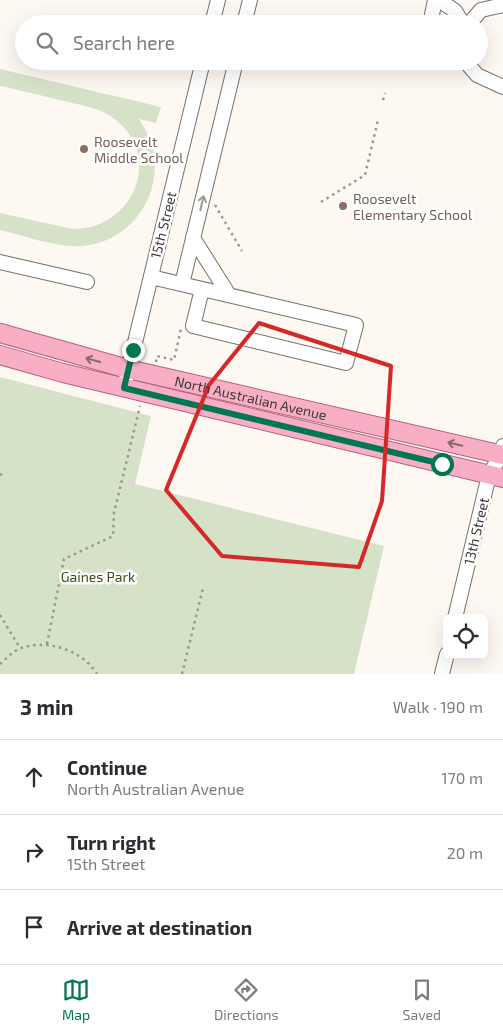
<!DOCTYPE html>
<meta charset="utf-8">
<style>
:root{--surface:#fff;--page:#f2f2f3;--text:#2b2b33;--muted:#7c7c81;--line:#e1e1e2;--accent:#007652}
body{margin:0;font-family:"Exo 2",sans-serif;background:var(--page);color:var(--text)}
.controls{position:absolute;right:15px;bottom:15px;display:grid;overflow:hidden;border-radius:8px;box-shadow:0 5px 20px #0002}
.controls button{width:45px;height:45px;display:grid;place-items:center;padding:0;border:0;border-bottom:1px solid var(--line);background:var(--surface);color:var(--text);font:25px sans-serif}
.stop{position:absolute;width:15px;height:15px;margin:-11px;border:4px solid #007652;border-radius:50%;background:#fff}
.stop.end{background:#007652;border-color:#fff;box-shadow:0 1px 5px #0008}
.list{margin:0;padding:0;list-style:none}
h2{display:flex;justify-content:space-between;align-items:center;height:65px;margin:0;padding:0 20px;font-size:21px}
h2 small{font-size:16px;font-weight:400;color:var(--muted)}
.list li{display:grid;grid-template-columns:32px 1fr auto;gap:15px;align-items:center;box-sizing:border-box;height:75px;padding:0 20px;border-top:1px solid var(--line)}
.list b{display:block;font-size:19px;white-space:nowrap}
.list p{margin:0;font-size:16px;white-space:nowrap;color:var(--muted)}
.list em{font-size:16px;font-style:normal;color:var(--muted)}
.icon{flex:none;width:28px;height:28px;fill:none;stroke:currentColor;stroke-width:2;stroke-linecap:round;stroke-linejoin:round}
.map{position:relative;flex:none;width:503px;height:674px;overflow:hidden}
.search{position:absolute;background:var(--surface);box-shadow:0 5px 20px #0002;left:15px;right:15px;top:15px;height:55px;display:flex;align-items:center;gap:12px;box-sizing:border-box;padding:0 18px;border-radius:28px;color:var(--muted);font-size:19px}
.sheet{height:290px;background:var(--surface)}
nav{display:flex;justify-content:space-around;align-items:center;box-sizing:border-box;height:70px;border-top:1px solid var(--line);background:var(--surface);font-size:14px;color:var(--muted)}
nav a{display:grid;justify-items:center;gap:2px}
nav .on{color:var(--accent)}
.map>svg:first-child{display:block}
</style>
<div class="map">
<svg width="503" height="674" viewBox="0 0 503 674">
<rect width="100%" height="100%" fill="#fef8f2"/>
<g fill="#d6e2c8">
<path d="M0 69 161 107 156 123 139 119C145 129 151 139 153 150 163 196 130 242 83 246 57 248 25 236 0 230V213L72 229C132 230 164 159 116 120 100 107 79 105 59 100 39 95 20 90 0 86Z"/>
<polygon points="0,377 151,416 135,484 384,546 354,674 0,674"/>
</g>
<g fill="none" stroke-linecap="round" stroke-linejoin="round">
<defs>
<g id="minor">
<polyline points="439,0 455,11 463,24"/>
<polyline points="212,24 218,0"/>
<polyline points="244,24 250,0"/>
<polyline points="430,24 435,0"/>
<polyline points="469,24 481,10 503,5"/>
<polyline points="465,61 477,75 503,87"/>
<polyline points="193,238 229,295"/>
<polyline points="0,262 87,282"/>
<polyline points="151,277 356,325 346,363 193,326 202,289"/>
<polyline points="182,284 236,61"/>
<polyline points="124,388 203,61"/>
<polyline points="455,618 489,475 501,455 503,446"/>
<polyline points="442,674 447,654"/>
</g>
<g id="major">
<path id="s1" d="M0 333 128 369 503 455"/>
<polyline points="0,355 63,373 503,478"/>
</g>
</defs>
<use href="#minor" stroke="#76716b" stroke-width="16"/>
<use href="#major" stroke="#b3637a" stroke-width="20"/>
<g stroke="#9a9691" stroke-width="2.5" stroke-dasharray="2.5 4" stroke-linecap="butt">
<polyline points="383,100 385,93"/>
<polyline points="321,202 365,175 378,120"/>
<polyline points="215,205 242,251"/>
<polyline points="156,362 157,356 174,360 181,329"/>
<polyline points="0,475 6,472"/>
<polyline points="0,615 20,648"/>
<polyline points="47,644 64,559 113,536 114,513 140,406"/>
<path d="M0 664C6 659 14 650 21 648 48 639 82 650 97 674"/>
<polyline points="182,674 203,588"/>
</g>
<use href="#minor" stroke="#fff" stroke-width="14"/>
<use href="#major" stroke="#f8afc5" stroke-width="18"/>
</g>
<defs><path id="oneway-shaft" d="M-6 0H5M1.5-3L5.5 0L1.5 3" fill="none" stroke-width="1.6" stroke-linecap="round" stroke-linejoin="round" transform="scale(1.25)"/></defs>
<use stroke="#9d9c9a" href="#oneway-shaft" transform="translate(202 203) rotate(-77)"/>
<g stroke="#87686f">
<use href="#oneway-shaft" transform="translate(93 360) rotate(-165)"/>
<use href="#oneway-shaft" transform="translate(455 444) rotate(-167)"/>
</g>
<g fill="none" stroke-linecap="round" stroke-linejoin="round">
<polyline stroke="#007652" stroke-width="6" points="133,350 124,388 442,464"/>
</g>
<path fill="none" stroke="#d62828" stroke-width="4" stroke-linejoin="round" d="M259 323 391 366 382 501 359 567 222 556 166 490 209 385Z"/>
<g fill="#8d6e63" stroke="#fff" stroke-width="2">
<circle cx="84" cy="149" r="5"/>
<circle cx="343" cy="206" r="5"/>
</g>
<g text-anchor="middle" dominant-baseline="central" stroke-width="5" stroke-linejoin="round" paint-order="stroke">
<g font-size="14" fill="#785e54" stroke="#fff" text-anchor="start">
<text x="94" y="141">Roosevelt<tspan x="94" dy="16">Middle School</tspan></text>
<text x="353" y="198">Roosevelt<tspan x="353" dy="16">Elementary School</tspan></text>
</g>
<g font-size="14" fill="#3b3936" stroke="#fff">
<text transform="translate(163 225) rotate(-76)">15th Street</text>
<text stroke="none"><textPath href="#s1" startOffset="259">North Australian Avenue</textPath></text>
<text transform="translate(476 531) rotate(-77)">13th Street</text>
</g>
<g font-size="14" fill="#394d15" stroke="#fff">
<text x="98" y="576">Gaines Park</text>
</g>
</g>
</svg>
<div class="controls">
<button><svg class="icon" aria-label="locate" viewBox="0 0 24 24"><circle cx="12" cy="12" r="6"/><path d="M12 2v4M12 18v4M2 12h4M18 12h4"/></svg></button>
</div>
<div class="stop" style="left:442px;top:464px"></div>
<div class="stop end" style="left:133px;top:350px"></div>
<div class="search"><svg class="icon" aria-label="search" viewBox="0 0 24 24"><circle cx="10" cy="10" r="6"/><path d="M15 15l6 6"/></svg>Search here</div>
</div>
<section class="sheet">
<h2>3 min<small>Walk · 190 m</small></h2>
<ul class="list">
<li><svg class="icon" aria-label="ahead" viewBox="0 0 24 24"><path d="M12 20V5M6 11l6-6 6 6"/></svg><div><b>Continue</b><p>North Australian Avenue</p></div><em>170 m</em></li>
<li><svg class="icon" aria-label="right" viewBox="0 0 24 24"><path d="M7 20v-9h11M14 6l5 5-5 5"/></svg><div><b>Turn right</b><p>15th Street</p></div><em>20 m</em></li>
<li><svg class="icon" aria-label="arrive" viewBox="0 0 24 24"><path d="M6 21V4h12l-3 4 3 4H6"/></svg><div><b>Arrive at destination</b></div></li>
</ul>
</section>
<nav>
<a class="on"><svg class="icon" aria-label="map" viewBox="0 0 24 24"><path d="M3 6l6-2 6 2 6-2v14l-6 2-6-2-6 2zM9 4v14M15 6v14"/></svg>Map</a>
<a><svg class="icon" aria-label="directions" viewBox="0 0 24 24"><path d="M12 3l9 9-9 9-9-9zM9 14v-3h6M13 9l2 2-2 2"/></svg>Directions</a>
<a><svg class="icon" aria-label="saved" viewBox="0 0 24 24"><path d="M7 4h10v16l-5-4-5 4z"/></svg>Saved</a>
</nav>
